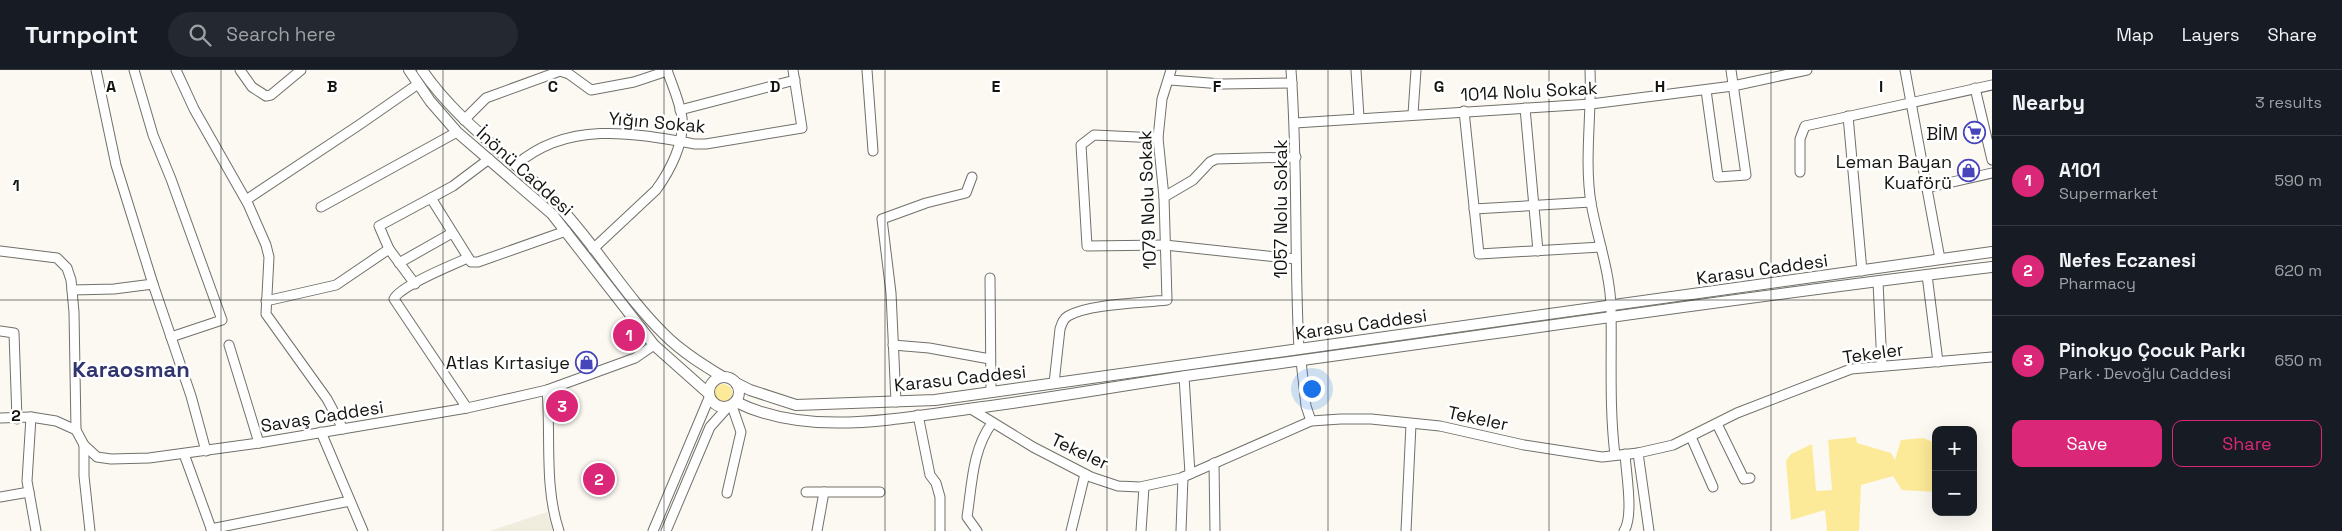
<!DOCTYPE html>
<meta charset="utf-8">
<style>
:root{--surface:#171b24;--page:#242831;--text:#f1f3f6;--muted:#9ea1a6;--line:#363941;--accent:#db2777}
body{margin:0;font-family:"Space Grotesk",sans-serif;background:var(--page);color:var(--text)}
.controls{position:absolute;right:15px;bottom:15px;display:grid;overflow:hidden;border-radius:10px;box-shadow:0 5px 20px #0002}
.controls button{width:45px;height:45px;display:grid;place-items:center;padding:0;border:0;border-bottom:1px solid var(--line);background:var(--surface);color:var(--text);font:25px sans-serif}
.you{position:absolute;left:1311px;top:318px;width:18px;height:18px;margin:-12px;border:4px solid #fff;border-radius:50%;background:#1a73e8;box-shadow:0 0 0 8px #1a73e833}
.badge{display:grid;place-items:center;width:32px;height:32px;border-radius:50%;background:var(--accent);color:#fff;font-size:16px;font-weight:700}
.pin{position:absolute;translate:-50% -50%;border:2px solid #fff;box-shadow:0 1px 5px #0006}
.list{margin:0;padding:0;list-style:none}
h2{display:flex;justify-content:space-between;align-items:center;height:65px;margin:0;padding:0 20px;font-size:21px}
h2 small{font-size:16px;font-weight:400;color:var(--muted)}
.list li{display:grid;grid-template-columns:32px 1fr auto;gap:15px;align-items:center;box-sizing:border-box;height:90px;padding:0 20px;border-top:1px solid var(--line)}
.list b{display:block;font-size:19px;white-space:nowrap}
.list p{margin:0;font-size:16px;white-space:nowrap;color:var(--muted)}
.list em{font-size:16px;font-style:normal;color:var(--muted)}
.actions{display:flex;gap:10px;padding:15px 20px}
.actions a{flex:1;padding:11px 0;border:1px solid var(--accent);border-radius:10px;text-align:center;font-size:18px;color:var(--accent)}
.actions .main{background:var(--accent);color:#fff}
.icon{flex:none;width:28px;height:28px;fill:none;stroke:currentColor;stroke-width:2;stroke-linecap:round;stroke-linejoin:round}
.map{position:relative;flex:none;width:1992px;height:461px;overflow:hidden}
header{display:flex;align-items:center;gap:30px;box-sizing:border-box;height:70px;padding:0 25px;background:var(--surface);border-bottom:1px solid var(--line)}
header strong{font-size:24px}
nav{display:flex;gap:28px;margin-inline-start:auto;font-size:18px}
.search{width:350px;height:45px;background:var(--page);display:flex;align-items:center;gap:12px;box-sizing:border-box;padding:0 18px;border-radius:28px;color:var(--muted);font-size:19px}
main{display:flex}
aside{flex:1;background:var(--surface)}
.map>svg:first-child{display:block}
</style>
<header>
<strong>Turnpoint</strong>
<div class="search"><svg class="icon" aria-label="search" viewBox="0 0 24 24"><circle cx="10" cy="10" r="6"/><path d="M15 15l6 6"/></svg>Search here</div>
<nav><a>Map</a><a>Layers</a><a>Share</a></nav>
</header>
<main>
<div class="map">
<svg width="1992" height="461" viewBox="0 0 1992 461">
<rect width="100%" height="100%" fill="#fbf9f2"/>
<polygon fill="#f0edde" points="547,442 553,461 490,461"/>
<g fill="#fcea98">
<circle cx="723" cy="323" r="9"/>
<polygon points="1856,367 1857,373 1891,383 1895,390 1901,370 1923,368 1936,373 1936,422 1902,420 1893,406 1861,415 1859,461 1827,461 1825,440 1791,450 1786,391 1791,384 1812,374 1816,421 1832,420 1828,370"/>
</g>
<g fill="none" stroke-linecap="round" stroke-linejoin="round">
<defs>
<g id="minor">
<polyline points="96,0 116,95 153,214"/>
<polyline points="134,0 153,65 171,109 222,250 171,267"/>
<polyline points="176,0 194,39 248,134 266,175 269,187 266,244 327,329 343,359"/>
<polyline points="240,0 252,17 266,26 271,25 301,0"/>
<polyline points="867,0 873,81"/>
<path d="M1291 0C1298 93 1294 186 1299 279"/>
<polyline points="1356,0 1359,47"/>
<path d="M1590 0C1592 44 1584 89 1591 133 1597 167 1610 202 1611 237 1612 287 1609 336 1615 385"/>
<polyline points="1905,0 1940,189"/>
<polyline points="1170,10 1222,14 1292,13"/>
<polyline points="1975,18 1992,90"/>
<polyline points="1706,20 1718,107 1746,105 1731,0"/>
<polyline points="1525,38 1538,181"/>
<polyline points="680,40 795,10"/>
<polyline points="1464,41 1479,184 1601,177"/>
<polyline points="1413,44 1416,0"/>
<polyline points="1848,46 1862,201"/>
<polyline points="464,50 486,28 560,1 569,4 591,20 634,12 667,1"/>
<polyline points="1295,53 1591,34 1733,16 1807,0"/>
<polyline points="1158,68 1094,65 1081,75 1087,176 1165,175 1296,189"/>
<path d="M516 95C568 50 634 63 695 74H706L802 58 793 0"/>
<polyline points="1800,102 1800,69 1805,56 1992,15"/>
<polyline points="1926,118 1992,103"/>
<polyline points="1164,127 1193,110 1210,92 1216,89 1296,87"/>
<polyline points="431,128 453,116 489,89"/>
<polyline points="246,130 359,55 418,14"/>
<polyline points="321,137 457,62"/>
<polyline points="1474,139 1591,132"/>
<polyline points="389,179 415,214"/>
<path d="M593 179 656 120C670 101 685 72 682 48 680 32 672 15 667 0"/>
<polyline points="0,181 57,188 67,198 71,210 74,242 76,360"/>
<polyline points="399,193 452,163"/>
<polyline points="1927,205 1938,292"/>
<polyline points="990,208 991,322"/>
<polyline points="1878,212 1882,296"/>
<polyline points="72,220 114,219 153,214 191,326 206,381"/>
<polyline points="266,231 336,215 389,179 379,156 431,128 471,192 478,192 566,161"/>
<polyline points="0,261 14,263 17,349"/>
<polyline points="229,275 259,373"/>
<polyline points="893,275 929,278 990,289"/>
<polyline points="1301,291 1306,336 1311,351"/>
<polyline points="1184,306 1190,404"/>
<path d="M1054 313 1060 259C1062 253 1063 249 1068 246 1088 234 1142 233 1167 230L1164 127 1158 68 1162 29 1171 0"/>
<path d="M547 320C551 367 544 416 559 461"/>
<polyline points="896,332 891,223 882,149 926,133 966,123 972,107"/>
<path d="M467 338 394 229C400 216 452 195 468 188"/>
<polyline points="971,339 1033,377 1091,407 1118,416 1140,417 1181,408 1311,351 1341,349 1371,349 1440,356 1524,375 1602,387 1638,383 1673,375 1737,343 1851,299 1992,287"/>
<polyline points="918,345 930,405 936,413 940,427 940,461"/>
<polyline points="31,347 27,411 36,461"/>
<polyline points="0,348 31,347 56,351 76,360 84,375 97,387 111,389 149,388 259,373 467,338 547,320 635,288 654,275"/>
<polyline points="1717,354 1744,409 1750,408"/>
<polyline points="321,362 363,461"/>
<polyline points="1691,367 1713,417"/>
<polyline points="84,375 84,406 90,461"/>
<polyline points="1638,383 1649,461"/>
<polyline points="184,384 212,461"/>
<polyline points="1214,393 1215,461"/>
<polyline points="806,422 880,422"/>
<polyline points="727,423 741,362 732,336"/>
<polyline points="0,427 29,422"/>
<polyline points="211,459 350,431"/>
<polyline points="653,461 709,328"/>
<polyline points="666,461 710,357 727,338"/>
<polyline points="817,461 824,422"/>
<path d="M977 461 967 447C972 415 972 380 992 353"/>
<polyline points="1071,461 1085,404"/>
<polyline points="1141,461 1144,417"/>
<polyline points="1181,461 1183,407"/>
<polyline points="1406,461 1411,354"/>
<path d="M1624 461C1634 446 1626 403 1625 384"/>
</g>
<g id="major">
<polyline points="409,0 430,31 457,62 552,144 654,275 708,323"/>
<path d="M422 0C458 53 512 87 556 133 595 174 624 225 665 265 682 282 703 295 723 307"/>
<circle cx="724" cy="322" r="15"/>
<polyline points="736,313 750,320 796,335 935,330 1992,182"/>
<path d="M736 332C807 367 893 349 968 339 1048 329 1128 314 1208 303 1469 268 1730 228 1992 197"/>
</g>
</defs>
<use href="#minor" stroke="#71706a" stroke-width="11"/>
<use href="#major" stroke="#71706a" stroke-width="12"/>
<use href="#minor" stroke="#fff" stroke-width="9"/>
<use href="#major" stroke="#fff" stroke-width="10"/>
</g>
<path fill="none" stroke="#141411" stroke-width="1" stroke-opacity="0.55" d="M221 0V461M443 0V461M664 0V461M885 0V461M1107 0V461M1328 0V461M1549 0V461M1771 0V461M0 230H1992"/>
<defs>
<symbol id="supermarket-ring" viewBox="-11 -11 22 22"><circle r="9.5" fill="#fff" stroke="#4745bb" stroke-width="1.5"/><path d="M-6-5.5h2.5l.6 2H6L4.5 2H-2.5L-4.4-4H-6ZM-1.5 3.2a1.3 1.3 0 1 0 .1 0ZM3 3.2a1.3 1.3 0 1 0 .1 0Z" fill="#4745bb"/></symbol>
<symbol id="shop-ring" viewBox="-11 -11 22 22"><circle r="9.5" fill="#fff" stroke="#4745bb" stroke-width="1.5"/><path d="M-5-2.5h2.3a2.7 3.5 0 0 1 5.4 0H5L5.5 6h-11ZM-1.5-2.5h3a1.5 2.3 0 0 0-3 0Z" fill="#4745bb"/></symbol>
</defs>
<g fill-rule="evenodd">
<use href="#supermarket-ring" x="1962" y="50" width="25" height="25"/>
<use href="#shop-ring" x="1956" y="88" width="25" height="25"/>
<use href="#shop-ring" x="574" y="280" width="25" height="25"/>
</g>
<g text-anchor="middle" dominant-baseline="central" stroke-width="5" stroke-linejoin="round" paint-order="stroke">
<g font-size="18" fill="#141411" stroke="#fff">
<text transform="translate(1529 21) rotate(-3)">1014 Nolu Sokak</text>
<text transform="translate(657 52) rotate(5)">Yığın Sokak</text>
<text transform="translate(525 101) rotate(42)">İnönü Caddesi</text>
<text transform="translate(1147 130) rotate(-92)">1079 Nolu Sokak</text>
<text transform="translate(1280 139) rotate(-90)">1057 Nolu Sokak</text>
<text transform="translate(1762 199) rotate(-8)">Karasu Caddesi</text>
<text transform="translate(1361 254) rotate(-8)">Karasu Caddesi</text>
<text transform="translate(1873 283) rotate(-8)">Tekeler</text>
<text transform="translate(960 308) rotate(-6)">Karasu Caddesi</text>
<text transform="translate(322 346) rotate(-9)">Savaş Caddesi</text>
<text transform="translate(1478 348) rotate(12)">Tekeler</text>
<text transform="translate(1080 381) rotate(25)">Tekeler</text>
</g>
<g font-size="18" fill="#141411" stroke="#fff" text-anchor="end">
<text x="1958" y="63">BİM</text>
<text x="1952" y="91">Leman Bayan<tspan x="1952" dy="21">Kuaförü</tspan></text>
<text x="570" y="292">Atlas Kırtasiye</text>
</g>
<g font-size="22" font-weight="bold" fill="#30346f" stroke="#fff">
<text x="131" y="299">Karaosman</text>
</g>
</g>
<g font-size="16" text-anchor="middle" font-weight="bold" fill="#141411" stroke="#fff" stroke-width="5" stroke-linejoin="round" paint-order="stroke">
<text x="111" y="22">A</text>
<text x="332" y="22">B</text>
<text x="553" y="22">C</text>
<text x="775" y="22">D</text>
<text x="996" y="22">E</text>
<text x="1217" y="22">F</text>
<text x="1439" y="22">G</text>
<text x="1660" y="22">H</text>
<text x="1881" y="22">I</text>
<text x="16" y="121">1</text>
<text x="16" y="351">2</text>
</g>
</svg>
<div class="controls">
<button>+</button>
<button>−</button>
</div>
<div class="you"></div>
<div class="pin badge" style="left:629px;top:265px">1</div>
<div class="pin badge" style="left:599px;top:409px">2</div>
<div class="pin badge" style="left:562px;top:336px">3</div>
</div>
<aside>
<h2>Nearby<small>3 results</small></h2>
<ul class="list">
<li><span class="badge">1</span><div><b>A101</b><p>Supermarket</p></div><em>590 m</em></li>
<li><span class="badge">2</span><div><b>Nefes Eczanesi</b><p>Pharmacy</p></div><em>620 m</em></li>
<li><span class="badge">3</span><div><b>Pinokyo Çocuk Parkı</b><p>Park · Devoğlu Caddesi</p></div><em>650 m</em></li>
</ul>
<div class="actions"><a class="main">Save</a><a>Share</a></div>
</aside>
</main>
